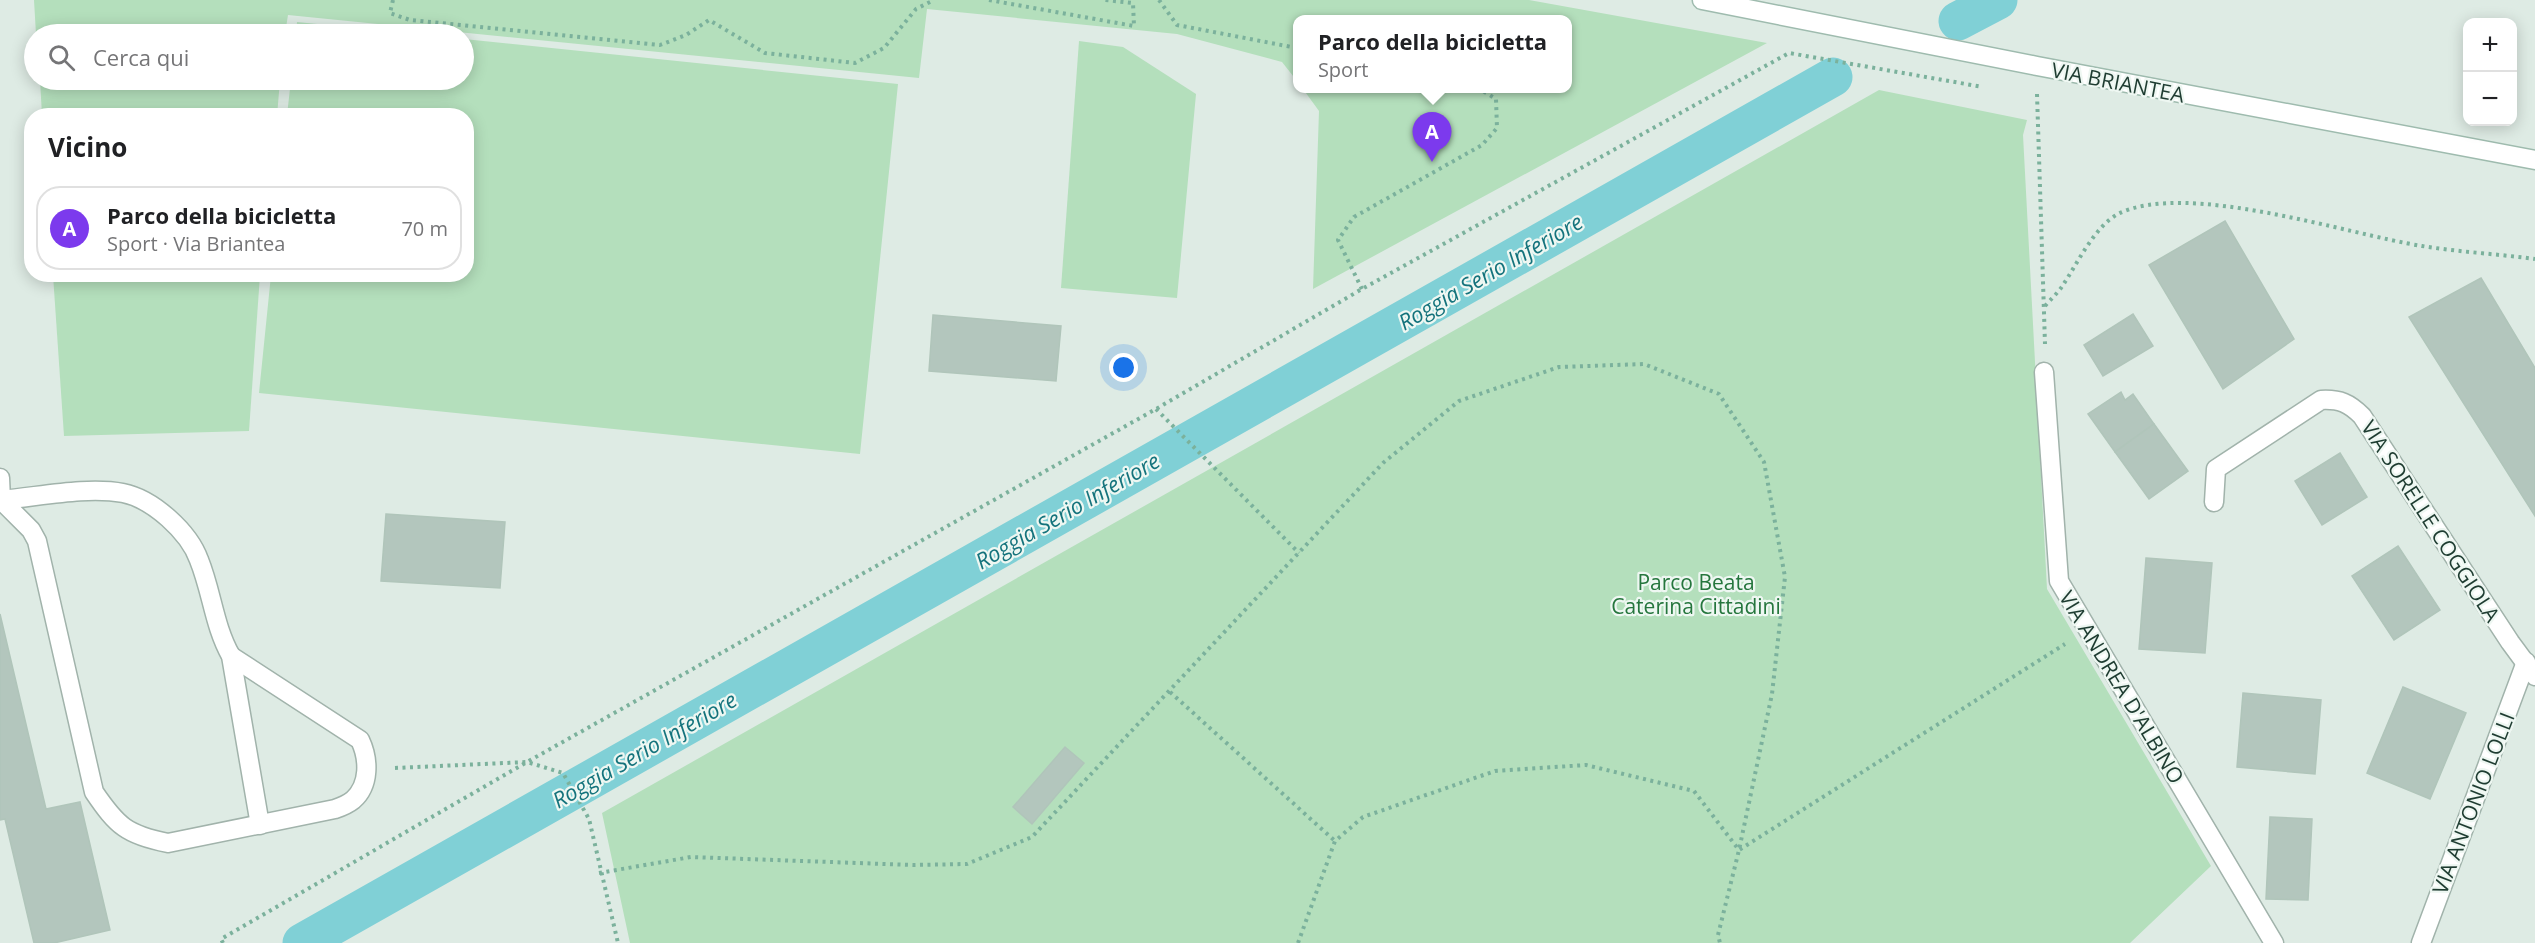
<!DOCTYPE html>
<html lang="it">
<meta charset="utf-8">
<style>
:root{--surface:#fff;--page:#f2f2f2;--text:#202124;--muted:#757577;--line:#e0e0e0;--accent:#7c3aed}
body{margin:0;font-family:"Open Sans",sans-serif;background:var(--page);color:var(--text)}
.controls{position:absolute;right:18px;top:18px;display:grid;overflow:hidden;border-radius:12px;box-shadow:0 3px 15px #0003}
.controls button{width:54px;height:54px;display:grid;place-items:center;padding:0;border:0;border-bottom:2px solid var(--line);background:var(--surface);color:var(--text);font:30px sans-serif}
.you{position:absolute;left:1124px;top:368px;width:21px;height:21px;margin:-15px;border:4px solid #fff;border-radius:50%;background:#1a73e8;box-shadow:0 0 0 9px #1a73e833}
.badge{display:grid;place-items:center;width:39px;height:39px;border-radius:50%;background:var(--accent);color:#fff;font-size:20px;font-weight:700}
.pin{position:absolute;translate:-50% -50px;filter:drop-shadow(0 2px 3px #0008)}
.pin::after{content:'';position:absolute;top:32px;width:21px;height:18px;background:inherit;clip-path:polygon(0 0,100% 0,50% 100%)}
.popup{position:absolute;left:1293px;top:15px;width:279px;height:78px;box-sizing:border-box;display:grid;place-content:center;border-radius:12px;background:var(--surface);filter:drop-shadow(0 2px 4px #0005);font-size:20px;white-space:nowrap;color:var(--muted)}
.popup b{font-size:22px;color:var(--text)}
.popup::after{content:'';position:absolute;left:50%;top:100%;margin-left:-12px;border:12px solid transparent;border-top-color:var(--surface)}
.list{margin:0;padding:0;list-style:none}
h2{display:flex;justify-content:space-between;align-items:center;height:78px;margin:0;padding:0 24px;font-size:26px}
h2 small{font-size:20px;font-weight:400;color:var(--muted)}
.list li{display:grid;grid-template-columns:39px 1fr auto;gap:18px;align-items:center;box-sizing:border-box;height:84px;margin:0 12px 12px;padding:0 12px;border:2px solid var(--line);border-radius:24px}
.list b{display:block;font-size:22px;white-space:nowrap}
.list p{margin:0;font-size:20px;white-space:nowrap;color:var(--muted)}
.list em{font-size:20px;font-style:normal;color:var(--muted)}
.icon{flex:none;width:33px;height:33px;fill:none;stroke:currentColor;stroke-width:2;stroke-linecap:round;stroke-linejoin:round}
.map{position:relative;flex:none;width:2535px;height:943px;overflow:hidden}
.search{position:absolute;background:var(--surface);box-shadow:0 3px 15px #0003;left:24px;top:24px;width:450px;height:66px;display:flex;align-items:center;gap:15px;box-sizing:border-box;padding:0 21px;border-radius:33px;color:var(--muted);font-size:22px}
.panel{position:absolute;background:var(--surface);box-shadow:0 3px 15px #0003;left:24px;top:108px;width:450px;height:174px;border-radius:24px}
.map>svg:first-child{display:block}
</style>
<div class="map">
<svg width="2535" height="943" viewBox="0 0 2535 943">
<rect width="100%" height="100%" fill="#deebe4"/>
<g fill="#b4dfbc">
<polygon points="34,0 1529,0 1767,43 1313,289 1319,111 1303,89 1567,88 1567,20 1297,20 1297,81 1282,62 1177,34 927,9 919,78 288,15 285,34 36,34"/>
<polygon points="297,22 418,34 296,34"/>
<polygon points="464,39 898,84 860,454 259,393 271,275 466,274 466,116 287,115 291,80 464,80"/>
<polygon points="1079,41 1123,47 1196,94 1177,298 1061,288"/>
<polygon points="40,80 280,80 277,116 42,115"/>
<polygon points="1879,90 2027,120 2023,135 2047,589 2211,866 2130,943 630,943 602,813"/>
<polygon points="53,275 260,275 249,431 64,436"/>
</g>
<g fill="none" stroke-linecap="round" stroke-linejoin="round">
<g stroke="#80d0d6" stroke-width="39">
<polyline points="1958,21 1998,0"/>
<polyline points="302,943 1833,77"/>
</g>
</g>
<g fill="#b3c6bd" stroke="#b0c5ba" stroke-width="1.5">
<polygon points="2225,221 2294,339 2223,389 2149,265"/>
<polygon points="2481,278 2535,368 2535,516 2409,317"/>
<polygon points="2133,314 2153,346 2103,376 2084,345"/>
<polygon points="933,315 1061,326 1056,381 929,371"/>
<polygon points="2121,392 2125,400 2133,394 2154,424 2115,452 2088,414"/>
<polygon points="2154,424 2188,471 2149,499 2115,452"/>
<polygon points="2340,453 2367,497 2322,525 2295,481"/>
<polygon points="386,514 505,522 500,588 381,581"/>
<polygon points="2398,546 2440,610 2394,640 2352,576"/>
<polygon points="2146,558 2212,563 2205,653 2139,649"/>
<polygon points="0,614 46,809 80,802 110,930 54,943 34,943 5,819 0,820"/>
<polygon points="2403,687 2466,713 2430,799 2367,773"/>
<polygon points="2243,693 2321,700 2315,774 2237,767"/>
<polygon points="1065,747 1084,763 1032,824 1013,807"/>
<polygon points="2270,817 2312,819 2308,900 2266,899"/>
</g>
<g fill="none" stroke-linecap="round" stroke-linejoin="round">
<defs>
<g id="street">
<polyline points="2044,372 2059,581 2274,943"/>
<polyline points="0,478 1,500"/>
<path d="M0 500C38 497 86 486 123 493 153 499 189 532 199 560 212 592 214 626 231 656L260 825"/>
<path d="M1 500 31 530 37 541 94 792C117 826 127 835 168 843L335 809C341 807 348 804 353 800 370 785 369 759 360 740L231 656"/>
<path d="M2214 502 2216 469 2321 400C2340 399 2349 403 2362 416L2510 642 2535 676"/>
<polyline points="2421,943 2526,662"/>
</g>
<polyline id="secondary" points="1702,0 2037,66 2535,160"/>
</defs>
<use href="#street" stroke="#a1b3ab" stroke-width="21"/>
<use href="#secondary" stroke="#9ebbae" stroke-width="21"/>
<g stroke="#7bb19c" stroke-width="4" stroke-dasharray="3 4.5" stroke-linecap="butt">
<polyline points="393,0 390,13 410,20 660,45 686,35 709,20 765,53 855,63 884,48 916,9 934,0"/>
<polyline points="989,0 1134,26 1133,3 1105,0"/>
<polyline points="1159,0 1177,25 1297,48"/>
<polyline points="2037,94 2045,344"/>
<polyline points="1362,289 1338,240 1354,217 1482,145 1497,128 1496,99 1478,88"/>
<path d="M2045 306C2051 299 2058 293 2063 285 2077 264 2095 226 2118 214 2185 180 2347 234 2422 246 2459 252 2498 254 2535 259"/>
<polyline points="1156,409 1299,553"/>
<polyline points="1170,692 1335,841"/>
<polyline points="395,768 527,762 563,773 589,819 618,943"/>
<polyline points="599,873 691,857 913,865 967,864 1032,837 1383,463 1459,401 1559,367 1644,364 1719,394 1764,462 1785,577 1772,694 1739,850 1718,935 1720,943"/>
<polyline points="223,943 221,939 527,762 1156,409 1362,289 1789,53 1983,87"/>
<polyline points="1298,943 1335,841 1363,817 1495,771 1586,765 1694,791 1739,850 2065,644"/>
</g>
<use href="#street" stroke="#fff" stroke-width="18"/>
<use href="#secondary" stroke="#fff" stroke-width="18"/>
</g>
<g text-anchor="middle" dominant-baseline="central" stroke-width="4.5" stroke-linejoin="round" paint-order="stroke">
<g font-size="21" fill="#1e3c31" stroke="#eef7f2">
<text transform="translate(2118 82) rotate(11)">VIA BRIANTEA</text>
<text transform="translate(2431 521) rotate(57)">VIA SORELLE COGGIOLA</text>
<text transform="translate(2122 687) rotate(59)">VIA ANDREA D'ALBINO</text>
<text transform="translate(2473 803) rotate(-69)">VIA ANTONIO LOLLI</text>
</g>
<g font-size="21" fill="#25763d" stroke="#eef7f2">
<text x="1696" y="582">Parco Beata<tspan x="1696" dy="24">Caterina Cittadini</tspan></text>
</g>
<g font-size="22" font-style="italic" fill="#14737c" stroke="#eef7f2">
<text transform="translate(1490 271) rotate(-30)">Roggia Serio Inferiore</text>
<text transform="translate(1067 510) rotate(-30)">Roggia Serio Inferiore</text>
<text transform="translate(644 749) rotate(-30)">Roggia Serio Inferiore</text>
</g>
</g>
</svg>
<div class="controls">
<button>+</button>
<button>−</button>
</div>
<div class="you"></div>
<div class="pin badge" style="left:1432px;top:162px">A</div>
<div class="popup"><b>Parco della bicicletta</b>Sport</div>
<div class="search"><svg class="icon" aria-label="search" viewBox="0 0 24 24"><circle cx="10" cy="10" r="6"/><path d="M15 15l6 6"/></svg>Cerca qui</div>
<section class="panel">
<h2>Vicino<small></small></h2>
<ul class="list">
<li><span class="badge">A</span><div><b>Parco della bicicletta</b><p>Sport · Via Briantea</p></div><em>70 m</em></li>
</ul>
</section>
</div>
